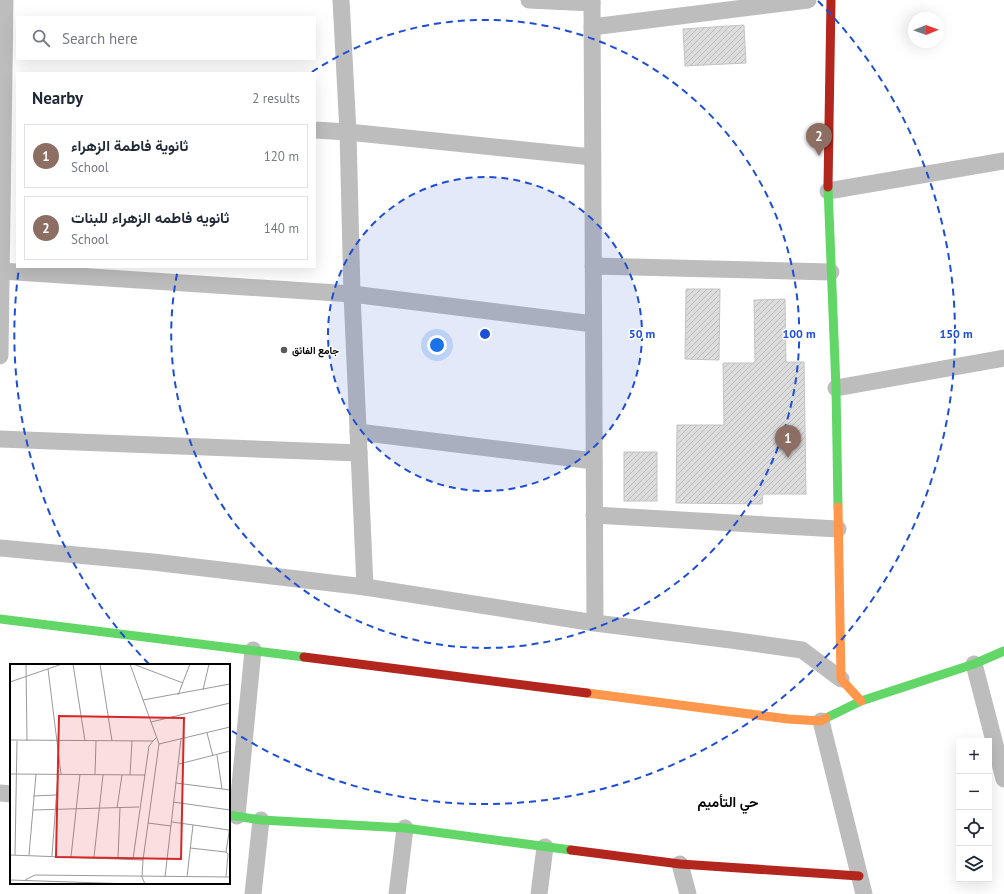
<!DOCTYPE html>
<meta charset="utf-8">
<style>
:root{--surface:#fff;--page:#f6f6f7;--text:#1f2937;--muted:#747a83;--line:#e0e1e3;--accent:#0f766e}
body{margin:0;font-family:"PT Sans",Vazirmatn,sans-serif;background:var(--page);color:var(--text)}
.controls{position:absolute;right:12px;bottom:12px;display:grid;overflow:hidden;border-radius:0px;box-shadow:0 4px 16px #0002}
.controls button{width:36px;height:36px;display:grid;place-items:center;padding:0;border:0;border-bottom:1px solid var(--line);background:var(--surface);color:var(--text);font:20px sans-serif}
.compass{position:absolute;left:908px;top:12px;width:36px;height:36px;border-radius:50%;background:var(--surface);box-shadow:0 4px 16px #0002;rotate:89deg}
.you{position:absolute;left:437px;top:345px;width:14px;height:14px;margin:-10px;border:3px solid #fff;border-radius:50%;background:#1a73e8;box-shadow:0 0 0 6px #1a73e833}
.badge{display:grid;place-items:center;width:26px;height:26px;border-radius:50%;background:var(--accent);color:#fff;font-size:13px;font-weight:700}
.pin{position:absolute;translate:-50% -33px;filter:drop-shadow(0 1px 2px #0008)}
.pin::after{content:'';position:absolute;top:21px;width:14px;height:12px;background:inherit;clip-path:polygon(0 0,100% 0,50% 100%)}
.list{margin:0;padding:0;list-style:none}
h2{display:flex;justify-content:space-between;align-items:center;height:52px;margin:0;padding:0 16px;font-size:17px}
h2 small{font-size:13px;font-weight:400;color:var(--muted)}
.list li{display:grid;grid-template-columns:26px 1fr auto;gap:12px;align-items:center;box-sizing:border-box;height:64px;margin:0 8px 8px;padding:0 8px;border:1px solid var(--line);border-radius:0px}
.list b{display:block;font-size:15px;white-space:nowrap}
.list p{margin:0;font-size:13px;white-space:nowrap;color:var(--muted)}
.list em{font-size:13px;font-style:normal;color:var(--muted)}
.icon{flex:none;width:22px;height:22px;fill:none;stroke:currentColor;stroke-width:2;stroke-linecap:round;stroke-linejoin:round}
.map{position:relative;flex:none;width:1004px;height:894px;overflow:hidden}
.search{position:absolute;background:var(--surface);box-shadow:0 4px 16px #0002;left:16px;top:16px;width:300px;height:44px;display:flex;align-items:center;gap:10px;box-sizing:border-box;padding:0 14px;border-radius:0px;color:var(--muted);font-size:15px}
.panel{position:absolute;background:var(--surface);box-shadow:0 4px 16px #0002;left:16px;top:72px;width:300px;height:196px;border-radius:0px}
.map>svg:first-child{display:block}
</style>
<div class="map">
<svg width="1004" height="894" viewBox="0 0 1004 894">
<defs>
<pattern id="building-hatch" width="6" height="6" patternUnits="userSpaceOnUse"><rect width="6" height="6" fill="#dcdcdc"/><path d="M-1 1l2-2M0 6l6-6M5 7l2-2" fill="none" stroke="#bbb"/></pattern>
</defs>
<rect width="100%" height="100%" fill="#fff"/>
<g fill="url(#building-hatch)" stroke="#c4c4c4">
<polygon points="744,25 746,63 685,66 683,29"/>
<polygon points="686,289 720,289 719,360 685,359"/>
<polygon points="785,299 786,362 804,362 806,494 763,494 762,504 676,503 677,425 724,425 723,363 755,363 754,300"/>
<rect x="624" y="452" width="33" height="49"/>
</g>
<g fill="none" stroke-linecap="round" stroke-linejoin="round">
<g stroke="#bdbdbd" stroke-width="17">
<polyline points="341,0 348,132 352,294 365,587"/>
<polyline points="529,0 592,3"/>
<polyline points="592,0 595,623"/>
<polyline points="592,27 808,0"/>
<polyline points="315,130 348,132 592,157"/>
<polyline points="828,191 1004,161"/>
<polyline points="593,266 831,272"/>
<polyline points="1,271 352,294 593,324"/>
<polyline points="0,356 5,0"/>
<polyline points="836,388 1004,358"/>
<polyline points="358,432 594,461"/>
<polyline points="0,439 359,453"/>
<polyline points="594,515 838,529"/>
<polyline points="0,548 153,562 365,587 595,623 731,640 802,650 841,679"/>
<polyline points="974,664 1004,779"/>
<polyline points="821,721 864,894"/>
<polyline points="0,793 11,794"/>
<polyline points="237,816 253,650"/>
<polyline points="680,864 688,894"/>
<polyline points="253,894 261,820"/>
<polyline points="397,894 405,828"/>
<polyline points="539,894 545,847"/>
</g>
<g stroke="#63d668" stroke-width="9">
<polyline points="828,187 836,388 838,507"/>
<polyline points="0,619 304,657"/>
<polyline points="826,718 861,701 974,664 1004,651"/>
<polyline points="229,815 261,820 405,828 571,850"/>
</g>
<g stroke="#ff974d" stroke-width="9">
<polyline points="838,507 841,679 861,701"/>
<polyline points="587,693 788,719 821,721 826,718"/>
</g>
<g stroke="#b3261e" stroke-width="9">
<polyline points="828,187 831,0"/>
<polyline points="304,657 587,693"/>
<polyline points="571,850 680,864 859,876"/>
</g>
</g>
<circle cx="485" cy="334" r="157" fill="#1d4ed8" fill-opacity=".12"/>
<g fill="none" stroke="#1d4ed8" stroke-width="2" stroke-dasharray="7 5">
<circle cx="485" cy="334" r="157"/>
<path d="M312 72A314 314 0 1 1 178 269"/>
<path d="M149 664A471 471 0 0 1 19 268M818 1A471 471 0 0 1 232 731"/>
</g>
<circle fill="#595959" stroke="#fff" stroke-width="1.5" cx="284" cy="350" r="4"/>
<g text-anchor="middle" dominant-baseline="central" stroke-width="3" stroke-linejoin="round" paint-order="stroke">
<g font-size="10" font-weight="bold" fill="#000" stroke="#fff" text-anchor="start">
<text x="292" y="350">جامع الفائق</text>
</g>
<g font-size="14" font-weight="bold" fill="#000" stroke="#fff">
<text x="728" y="802">حي التأميم</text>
</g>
</g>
<g transform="translate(10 664)">
<rect width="220" height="220" fill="#fff"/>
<path fill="none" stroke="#999" stroke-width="1" d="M16 0 17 77M63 0 75 77M90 0 102 77M120 0 149 80 133 196 132 213 135 220M123 0 173 19M38 5 51 110M0 18 52 0M193 26 199 0M168 31 180 0M133 36 220 20M141 58 220 39M197 69 203 92M0 76 143 77 146 74M149 80 220 63M207 91 212 125M169 100 220 87M0 110 135 111M85 110 86 77M120 111 122 77M166 119 220 126M23 132 46 131M163 138 220 146M107 144 112 111M23 146 129 143M162 158 219 166M138 159 161 162M180 184 216 188M0 191 133 196M5 191 7 77M19 191 26 110M42 192 48 110M61 193 70 110M84 193 93 111M108 194 110 144M123 195 139 82 143 77M155 213 171 75M177 213 183 161M216 213 218 190 216 188 220 162M0 216 122 220M15 216 25 211 220 213"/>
<path fill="#d62828" fill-opacity="0.15" stroke="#d62828" stroke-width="2" d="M49 52 174 54 171 195 46 193Z"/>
<rect width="220" height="220" fill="none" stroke="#000" stroke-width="2"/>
</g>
<circle cx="485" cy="334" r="6" fill="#1d4ed8" stroke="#fff" stroke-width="2"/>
<g font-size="12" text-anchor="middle" font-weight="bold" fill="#1d4ed8" stroke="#fff" stroke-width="3" stroke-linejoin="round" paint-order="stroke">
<text x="642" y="338">50 m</text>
<text x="799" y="338">100 m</text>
<text x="956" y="338">150 m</text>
</g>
</svg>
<div class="controls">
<button>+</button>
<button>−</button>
<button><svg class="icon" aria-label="locate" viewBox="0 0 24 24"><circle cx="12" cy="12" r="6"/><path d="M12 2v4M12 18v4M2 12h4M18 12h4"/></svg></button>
<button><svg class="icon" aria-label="layers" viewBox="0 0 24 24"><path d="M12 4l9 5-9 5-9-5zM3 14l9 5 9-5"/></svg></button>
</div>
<svg class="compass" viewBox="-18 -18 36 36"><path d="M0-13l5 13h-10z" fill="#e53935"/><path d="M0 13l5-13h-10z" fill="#747a83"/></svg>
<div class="you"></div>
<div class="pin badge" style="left:788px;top:458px;background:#8d6e63">1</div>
<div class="pin badge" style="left:819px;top:156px;background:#8d6e63">2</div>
<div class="search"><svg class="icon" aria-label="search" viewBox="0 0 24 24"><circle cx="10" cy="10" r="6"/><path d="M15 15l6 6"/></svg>Search here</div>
<section class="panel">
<h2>Nearby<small>2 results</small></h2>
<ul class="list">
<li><span class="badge" style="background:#8d6e63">1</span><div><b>ثانوية فاطمة الزهراء</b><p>School</p></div><em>120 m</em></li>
<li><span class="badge" style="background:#8d6e63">2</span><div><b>ثانويه فاطمه الزهراء للبنات</b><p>School</p></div><em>140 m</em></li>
</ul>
</section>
</div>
